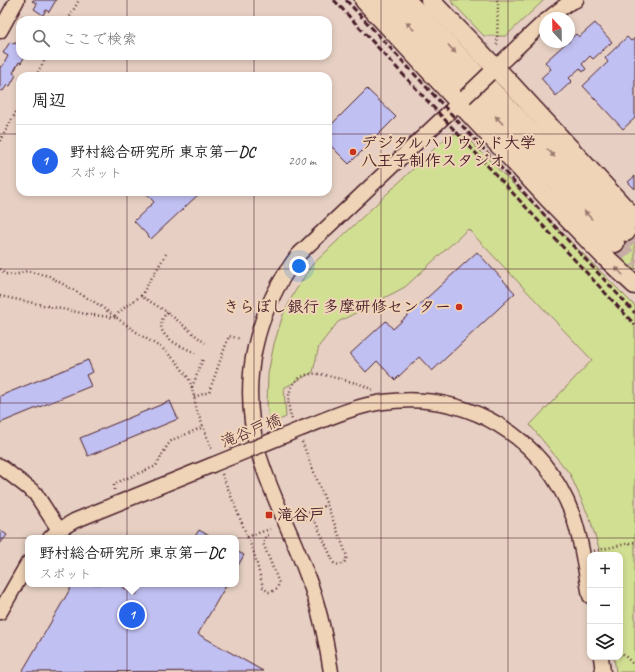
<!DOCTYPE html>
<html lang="ja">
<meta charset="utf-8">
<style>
:root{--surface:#fff;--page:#f6f6f6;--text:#222;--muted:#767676;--line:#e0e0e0;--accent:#2563eb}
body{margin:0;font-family:Caveat,"Klee One",sans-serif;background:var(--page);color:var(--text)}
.controls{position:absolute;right:12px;bottom:12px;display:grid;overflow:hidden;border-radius:8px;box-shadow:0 2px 6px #0003}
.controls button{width:36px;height:36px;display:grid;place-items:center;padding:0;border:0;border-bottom:1px solid var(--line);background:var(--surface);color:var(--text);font:20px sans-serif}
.compass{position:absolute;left:539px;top:12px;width:36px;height:36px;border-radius:50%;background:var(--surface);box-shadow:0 2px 6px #0003;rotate:338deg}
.you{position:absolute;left:299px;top:266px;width:14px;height:14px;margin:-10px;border:3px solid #fff;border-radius:50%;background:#1a73e8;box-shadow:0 0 0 6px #1a73e833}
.badge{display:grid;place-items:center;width:26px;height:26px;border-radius:50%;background:var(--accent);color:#fff;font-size:13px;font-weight:700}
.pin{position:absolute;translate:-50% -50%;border:2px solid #fff;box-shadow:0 1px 4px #0006}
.popup{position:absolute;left:25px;top:535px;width:214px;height:52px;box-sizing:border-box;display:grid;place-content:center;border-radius:8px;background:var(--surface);filter:drop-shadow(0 1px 3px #0005);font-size:13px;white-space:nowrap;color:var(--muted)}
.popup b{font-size:15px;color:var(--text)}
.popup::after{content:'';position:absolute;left:50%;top:100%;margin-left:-8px;border:8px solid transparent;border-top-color:var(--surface)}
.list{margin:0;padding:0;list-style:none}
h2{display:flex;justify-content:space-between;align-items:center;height:52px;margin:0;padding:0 16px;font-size:17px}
h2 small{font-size:13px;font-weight:400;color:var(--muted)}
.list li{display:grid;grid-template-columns:26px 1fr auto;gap:12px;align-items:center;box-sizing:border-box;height:72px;padding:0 16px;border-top:1px solid var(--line)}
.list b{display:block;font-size:15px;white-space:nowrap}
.list p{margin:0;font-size:13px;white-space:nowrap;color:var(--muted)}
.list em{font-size:13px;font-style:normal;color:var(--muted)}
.icon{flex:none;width:22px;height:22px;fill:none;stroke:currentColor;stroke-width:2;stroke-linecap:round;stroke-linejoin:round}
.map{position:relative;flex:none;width:635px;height:672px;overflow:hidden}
.search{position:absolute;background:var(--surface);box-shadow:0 2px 6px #0003;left:16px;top:16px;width:316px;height:44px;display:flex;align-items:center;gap:10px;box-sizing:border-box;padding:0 14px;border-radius:12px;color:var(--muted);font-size:15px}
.panel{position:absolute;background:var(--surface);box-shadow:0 2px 6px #0003;left:16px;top:72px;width:316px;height:124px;border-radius:12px}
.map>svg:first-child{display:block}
</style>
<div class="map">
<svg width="635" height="672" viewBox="0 0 635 672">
<rect width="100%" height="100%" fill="#e7d0c3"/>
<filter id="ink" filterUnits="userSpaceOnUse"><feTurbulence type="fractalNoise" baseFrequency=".025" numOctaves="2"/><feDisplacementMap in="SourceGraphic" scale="8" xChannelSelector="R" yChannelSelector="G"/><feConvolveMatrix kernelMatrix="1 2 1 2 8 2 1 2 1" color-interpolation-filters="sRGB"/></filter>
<g filter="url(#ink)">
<g fill="#d1df93" stroke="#8e7f5f">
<polygon points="450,0 544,0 506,36 484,36"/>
<polygon points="450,134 464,135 635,306 635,672 616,672 614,657 620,657 620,555 601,555 590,519 570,474 530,425 592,360 468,229 405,287 338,322 319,346 313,372 284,388 286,417 270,424 267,405 268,374 274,344 283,315 294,293 312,265"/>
<polygon points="632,230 635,232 635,274 612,250"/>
</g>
<g fill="#c1c0f2" stroke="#4a1f2b">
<polygon points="33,0 56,0 49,12 46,10 43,15 34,9 37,4 32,1"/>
<polygon points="595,23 612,42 593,59 590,56 582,64 586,69 583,72 580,68 569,78 572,81 556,96 541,78 551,69 545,62 567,42 569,42 569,40 576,34 579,37"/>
<polygon points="20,36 20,56 25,56 21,63 19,62 13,73 16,75 10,86 7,85 3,91 0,90 0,66 2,67 8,56 3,53 10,42 15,44"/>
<polygon points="627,37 631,41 635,38 635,118 623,129 583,86 608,62 605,58"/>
<polygon points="367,89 396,117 349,164 328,143 328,128"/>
<polygon points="635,176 635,189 628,182"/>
<polygon points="145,192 201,192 151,239 134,221 154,202"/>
<polygon points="477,252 515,293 432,371 419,357 395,380 377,361 366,372 350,354 386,321 393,329"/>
<polygon points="88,360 93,372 86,375 91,386 0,423 0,396"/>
<polygon points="170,401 178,419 88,456 80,438"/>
<polygon points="0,530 7,535 0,544"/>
<polygon points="199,530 213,538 194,538"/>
<polygon points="236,551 244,555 236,569"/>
<polygon points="73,584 117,584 136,595 142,584 227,584 198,634 263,671 22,672"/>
</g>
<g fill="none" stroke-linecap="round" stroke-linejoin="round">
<g stroke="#c8ada5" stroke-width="18" stroke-dasharray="18 9" stroke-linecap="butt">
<polyline points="626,232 635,243"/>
<polyline points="615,243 635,265"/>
</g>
<defs>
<g id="minor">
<polyline points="549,18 567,4 576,0"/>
<polyline points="0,31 17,0"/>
<polyline points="489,74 545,21"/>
<path d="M303 428C329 418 355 406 383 402 468 391 543 436 573 516 582 541 585 569 590 596"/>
<polyline points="0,466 35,493 59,530"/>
<polyline points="50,538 59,530 74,521 212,465"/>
<polyline points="0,612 28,563"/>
<polyline points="601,657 603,672"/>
<path d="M331 672C326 640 320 608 308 578 293 535 270 494 258 451 239 381 255 313 298 255L465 97"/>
</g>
<g id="major">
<polyline points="364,0 549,199 604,256 635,285"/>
<polyline points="385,0 615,243"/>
<polyline points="406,0 626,232"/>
<polyline points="430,0 508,81 635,219"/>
</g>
</defs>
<use href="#minor" stroke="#4a1f2b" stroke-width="17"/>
<use href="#major" stroke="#4a1f2b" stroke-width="21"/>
<g stroke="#4a1f2b" stroke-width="2.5" stroke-dasharray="1 3" stroke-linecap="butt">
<polyline points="497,0 498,3 497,45"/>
<polyline points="22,16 28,20"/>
<polyline points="68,20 79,0"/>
<polyline points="36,76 47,56"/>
<polyline points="0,141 20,105"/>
<polyline points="0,269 5,274 15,275 27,271 49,276 96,303 142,336 163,349 177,362 189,379 192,388 197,411 212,450"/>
<polyline points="0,296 86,314 117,318"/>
<polyline points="141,296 166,254"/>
<path d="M167 312C166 314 163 317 162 320 156 339 184 347 196 353"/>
<polyline points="115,316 129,304 141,296 167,312 205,343"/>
<polyline points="192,387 203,359"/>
<polyline points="194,397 209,392 229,336 241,339"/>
<path d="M292 419C283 396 291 371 320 374L360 384 373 390"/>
<path d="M302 442 346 553C347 559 346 563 339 565L334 563 315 521 311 519 302 520"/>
<polyline points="222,474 254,553 263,587 268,592 271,592 277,589 279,583 263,543 266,536 271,534"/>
<polyline points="114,490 114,485 118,482 156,466 167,446 172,440 203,427"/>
<polyline points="301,516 327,505"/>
<polyline points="247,537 270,529"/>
<polyline points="594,551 635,542"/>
<polyline points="620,651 635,666"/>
</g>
<use href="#minor" stroke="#f0d4b7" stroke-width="14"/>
<use href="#major" stroke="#f0d4b7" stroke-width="18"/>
<g stroke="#4a1f2b" stroke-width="3" stroke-dasharray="6 3" stroke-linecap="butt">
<polyline points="334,0 635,325"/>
<polyline points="346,0 635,313"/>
</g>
<defs>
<g id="minor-bridge">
<polyline points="465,97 489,74"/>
<polyline points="212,465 303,428"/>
</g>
</defs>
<use href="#minor-bridge" stroke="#4a1f2b" stroke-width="17" stroke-linecap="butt"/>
<use href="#minor-bridge" stroke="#f0d4b7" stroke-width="14"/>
</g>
<defs><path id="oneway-solid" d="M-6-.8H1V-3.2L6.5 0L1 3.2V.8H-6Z"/></defs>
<g fill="#9d7a71">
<use href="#oneway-solid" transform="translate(410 26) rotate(-133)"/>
<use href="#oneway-solid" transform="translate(452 49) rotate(47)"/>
<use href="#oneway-solid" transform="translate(499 120) rotate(-133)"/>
<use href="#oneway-solid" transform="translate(551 153) rotate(47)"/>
<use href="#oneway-solid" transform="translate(588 215) rotate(-133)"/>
<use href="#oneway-solid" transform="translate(619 271) rotate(-135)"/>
</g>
</g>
<path fill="none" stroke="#4a1f2b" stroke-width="1" stroke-opacity="0.55" d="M127 0V20M254 0V20M381 0V672M508 0V672M127 56V76M254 56V76M0 134H20M328 134H635M127 192V672M254 192V672M0 269H635M0 403H635M0 538H635"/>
<g fill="#c8321e" stroke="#f0d4b7" stroke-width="1.5">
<circle cx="353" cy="152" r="4"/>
<circle cx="459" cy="307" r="4"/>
<rect x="265" y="511" width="8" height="8" rx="2"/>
</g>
<g text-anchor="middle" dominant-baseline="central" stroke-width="4" stroke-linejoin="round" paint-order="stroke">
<g font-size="16" font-weight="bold" fill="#4a1f2b" stroke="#f0d4b7" text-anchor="start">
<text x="361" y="143">デジタルハリウッド大学<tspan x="361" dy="18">八王子制作スタジオ</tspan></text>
<text x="451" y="307" text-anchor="end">きらぼし銀行 多摩研修センター</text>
<text x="277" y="515">滝谷戸</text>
</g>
<g font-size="16" fill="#4a1f2b" stroke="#f0d4b7">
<text transform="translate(251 431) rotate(-22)">滝谷戸橋</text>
</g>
</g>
</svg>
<div class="controls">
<button>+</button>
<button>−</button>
<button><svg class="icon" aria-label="layers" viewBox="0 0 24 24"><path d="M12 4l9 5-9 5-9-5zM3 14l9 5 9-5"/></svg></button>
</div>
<svg class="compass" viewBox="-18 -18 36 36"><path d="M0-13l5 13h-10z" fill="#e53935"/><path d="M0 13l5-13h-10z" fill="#767676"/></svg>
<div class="you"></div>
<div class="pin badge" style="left:132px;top:615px">1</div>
<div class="popup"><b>野村総合研究所 東京第一DC</b>スポット</div>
<div class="search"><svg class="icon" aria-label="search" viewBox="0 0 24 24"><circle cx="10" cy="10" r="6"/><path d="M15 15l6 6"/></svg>ここで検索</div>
<section class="panel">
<h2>周辺<small></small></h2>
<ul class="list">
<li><span class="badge">1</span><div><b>野村総合研究所 東京第一DC</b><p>スポット</p></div><em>200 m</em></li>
</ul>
</section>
</div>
